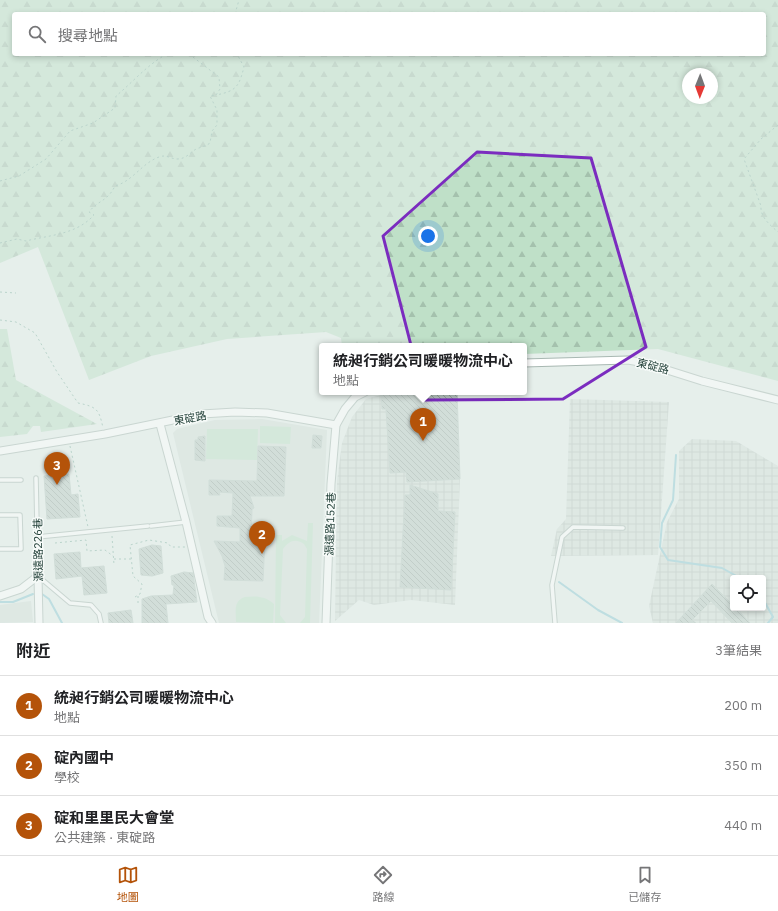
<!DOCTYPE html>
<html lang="zh-TW">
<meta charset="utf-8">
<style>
:root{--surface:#fff;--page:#f2f2f2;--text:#202124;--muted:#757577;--line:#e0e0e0;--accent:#b45309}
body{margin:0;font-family:"IBM Plex Sans","Noto Sans TC",sans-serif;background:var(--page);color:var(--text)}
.controls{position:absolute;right:12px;bottom:12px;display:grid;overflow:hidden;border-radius:4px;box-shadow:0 2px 6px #0003}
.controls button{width:36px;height:36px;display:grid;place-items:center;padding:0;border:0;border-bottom:1px solid var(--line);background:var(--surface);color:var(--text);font:20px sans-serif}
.compass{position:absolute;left:682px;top:68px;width:36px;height:36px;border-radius:50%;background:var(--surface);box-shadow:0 2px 6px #0003;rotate:181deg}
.you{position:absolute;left:428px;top:236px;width:14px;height:14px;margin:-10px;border:3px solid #fff;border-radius:50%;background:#1a73e8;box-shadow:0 0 0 6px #1a73e833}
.badge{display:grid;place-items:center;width:26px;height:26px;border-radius:50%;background:var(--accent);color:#fff;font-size:13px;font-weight:700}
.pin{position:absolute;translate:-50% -33px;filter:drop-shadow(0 1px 2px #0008)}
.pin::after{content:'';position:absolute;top:21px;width:14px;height:12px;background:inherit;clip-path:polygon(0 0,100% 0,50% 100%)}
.popup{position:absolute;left:319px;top:343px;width:208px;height:52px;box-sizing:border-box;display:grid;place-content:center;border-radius:4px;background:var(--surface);filter:drop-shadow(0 1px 3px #0005);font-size:13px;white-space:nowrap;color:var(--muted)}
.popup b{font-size:15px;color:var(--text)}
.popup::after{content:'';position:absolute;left:50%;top:100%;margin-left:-8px;border:8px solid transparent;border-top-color:var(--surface)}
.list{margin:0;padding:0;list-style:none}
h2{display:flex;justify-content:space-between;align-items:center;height:52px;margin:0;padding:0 16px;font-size:17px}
h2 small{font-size:13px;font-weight:400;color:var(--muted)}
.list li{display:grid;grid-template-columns:26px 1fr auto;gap:12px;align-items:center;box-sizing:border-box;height:60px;padding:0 16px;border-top:1px solid var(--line)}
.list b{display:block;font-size:15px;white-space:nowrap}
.list p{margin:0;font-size:13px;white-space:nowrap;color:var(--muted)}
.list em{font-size:13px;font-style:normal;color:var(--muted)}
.icon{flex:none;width:22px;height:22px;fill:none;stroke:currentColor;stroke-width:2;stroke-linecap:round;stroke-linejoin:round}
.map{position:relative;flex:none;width:778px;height:623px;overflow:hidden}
.search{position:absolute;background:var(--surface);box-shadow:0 2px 6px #0003;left:12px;right:12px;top:12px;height:44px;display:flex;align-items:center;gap:10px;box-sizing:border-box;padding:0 14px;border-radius:4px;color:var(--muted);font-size:15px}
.sheet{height:232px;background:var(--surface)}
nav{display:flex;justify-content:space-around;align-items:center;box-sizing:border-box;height:56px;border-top:1px solid var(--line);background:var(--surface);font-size:11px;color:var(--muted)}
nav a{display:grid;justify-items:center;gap:2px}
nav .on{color:var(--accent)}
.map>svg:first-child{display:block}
</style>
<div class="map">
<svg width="778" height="623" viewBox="0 0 778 623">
<defs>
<pattern id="industrial-grid" width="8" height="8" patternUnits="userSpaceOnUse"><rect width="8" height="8" fill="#d4dfda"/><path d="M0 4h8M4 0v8" fill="none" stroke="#b6c1bc"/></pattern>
<pattern id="forest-firs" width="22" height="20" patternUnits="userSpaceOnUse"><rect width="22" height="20" fill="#bfe0c8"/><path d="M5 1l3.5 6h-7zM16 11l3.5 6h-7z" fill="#a4c1ad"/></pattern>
<pattern id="building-back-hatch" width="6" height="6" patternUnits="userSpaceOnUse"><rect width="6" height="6" fill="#bbcac4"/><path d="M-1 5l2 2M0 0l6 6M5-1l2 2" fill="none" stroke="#98a6a0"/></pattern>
</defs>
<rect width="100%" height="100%" fill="#e6efeb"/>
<g fill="#d4dfda">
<polygon points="262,419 327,430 319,623 219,623 173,433 177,429 215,420"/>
<polygon points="31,601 33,622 0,623 0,605"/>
</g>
<g fill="url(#industrial-grid)" fill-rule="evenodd">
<polygon points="381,395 382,409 386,409 406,472 407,482 460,479 455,605 411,600 374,605 359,600 335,621 337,481 342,443 352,417 366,399"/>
<polygon points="570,399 669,402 658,555 551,556 557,529 566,519"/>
<path d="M692 439 736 441 778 466V623H653L649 606 667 522 679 499V451ZM733 578H763V608H733Z"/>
</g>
<g fill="url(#forest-firs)" fill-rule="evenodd">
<path d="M0 0H778V381L658 349 524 354V346H342L341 338 326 332 227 339 151 356 89 380 38 247 0 263ZM14 14H764V54H14ZM688 74H712V98H688Z"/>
<polygon points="0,329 7,329 16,380 97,424 41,432 40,426 33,426 27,434 0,437"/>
</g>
<g fill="#bfe0c8">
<polygon points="260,426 291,427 290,444 260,443"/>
<polygon points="207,429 258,429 257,460 206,459"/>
<path d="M308 523H313L310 623H300L305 617 307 549 304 544C295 538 289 541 283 549L280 615 286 623H275L276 535H282V541L292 535 307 541Z"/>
<path d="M245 597C256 596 265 596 274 604L273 623 236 622C236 611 233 601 245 597Z"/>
</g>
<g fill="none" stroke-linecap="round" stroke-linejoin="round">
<g stroke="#8ec9d4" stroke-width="2">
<polyline points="676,455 673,500 662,523 660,547 668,560 722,568 740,578"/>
<polyline points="559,582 598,610 622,623"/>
<polyline points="42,594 49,599 62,623"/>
<polyline points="763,599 773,617 768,623"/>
<polyline points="0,602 13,602 33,594"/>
</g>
</g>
<g fill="url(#building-back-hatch)" stroke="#b8c9c2">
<polygon points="437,392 457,392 460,479 407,482 406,472 390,473 386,409 382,409 381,395"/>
<polygon points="313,435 322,436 321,448 312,448"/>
<polygon points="205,436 205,461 195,460 195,440 198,440 198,437"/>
<polygon points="258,446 286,447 284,496 250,496 254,508 252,509 251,538 265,538 263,581 224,580 225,566 222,556 214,541 240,542 240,528 217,526 217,516 232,516 233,493 219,492 220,495 209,495 209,480 257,481"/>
<polygon points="69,474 71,495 78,494 80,517 47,519 44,476"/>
<polygon points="410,485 438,494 438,511 455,512 451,590 400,587 405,495 410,495"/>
<polygon points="152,545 161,546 163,573 152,576 141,575 139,549"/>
<polygon points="80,552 81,568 104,566 107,593 84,595 82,576 56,579 54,554"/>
<polygon points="184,572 193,573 197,602 166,604 168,623 142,623 142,599 151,596 173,595 174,585 172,585 171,576"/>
<polygon points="712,584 733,605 733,608 736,608 750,623 732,623 711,601 692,620 696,623 676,623"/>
<polygon points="131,610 133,623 109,623 108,613"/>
</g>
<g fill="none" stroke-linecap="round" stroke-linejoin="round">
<defs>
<g id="service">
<polyline points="36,478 38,576 70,603 91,605 99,614 101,623"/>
<polyline points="0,480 21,480"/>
<polyline points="0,515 20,515 21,549 0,549"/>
<polyline points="151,526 186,522"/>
<polyline points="37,537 148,526"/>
<polyline points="555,623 552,585 562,537 573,527 623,528"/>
</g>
<g id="minor">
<polyline points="524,363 628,360 645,363 702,381 778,400"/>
<polyline points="160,424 186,522 208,617 212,623"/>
<polyline points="0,451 105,434 202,414 235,412 267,413 336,425"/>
<polyline points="38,576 39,623"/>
<polyline points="0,596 21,589 38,576"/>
<polyline points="326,623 331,484 336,425 345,409 355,397 365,392"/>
</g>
</defs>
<use href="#service" stroke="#a8b8b2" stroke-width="5.5"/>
<use href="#minor" stroke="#a8b8b2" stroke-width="9"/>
<g stroke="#86b3a5" stroke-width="1" stroke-dasharray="2 3" stroke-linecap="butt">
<polyline points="235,14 239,0"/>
<path d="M189 54 219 77 220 89 216 95C237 91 239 86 244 67L237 54"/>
<path d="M778 125 761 139 744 159 761 206C760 217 770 225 778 232"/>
<path d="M0 181 19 176 46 159 70 131 93 123 115 108 116 96C133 82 148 64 167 54"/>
<path d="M0 243 17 239 26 241C49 235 76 235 94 215L89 212C98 200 107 202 115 186 133 181 142 163 159 157 166 154 171 159 177 159 188 159 191 150 199 148 204 146 206 146 210 143L212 131 217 125V110L210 96 216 95"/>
<polyline points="0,292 16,293"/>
<path d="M0 320 16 322 35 333 57 372 78 403C97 407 99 409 103 428"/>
<polyline points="70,446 88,527"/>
<polyline points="112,536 114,565"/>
<polyline points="55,543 86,540 87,551 105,550 113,556"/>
<polyline points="114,559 131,559"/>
<polyline points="138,596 138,604"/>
<polyline points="135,597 140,594 142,584 133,576 130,545 149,540 168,543 171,547 185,547"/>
</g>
<use href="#service" stroke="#fff" stroke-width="3.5"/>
<use href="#minor" stroke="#fff" stroke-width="7"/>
</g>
<path d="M0 0H778V623H0ZM477 152 591 158 646 347 563 399 425 400 383 236Z" fill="#e6efeb" fill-opacity=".55" fill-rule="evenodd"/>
<path fill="none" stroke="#7b2cbf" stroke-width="3" stroke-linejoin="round" d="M477 152 591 158 646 347 563 399 425 400 383 236Z"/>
<g text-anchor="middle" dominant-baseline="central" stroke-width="3" stroke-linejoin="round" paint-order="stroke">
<g font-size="11" fill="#24423a" stroke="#f7fbf9">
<text transform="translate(653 366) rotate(14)">東碇路</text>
<text transform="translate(190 418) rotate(-11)">東碇路</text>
<text transform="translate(330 524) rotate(-88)">源遠路152巷</text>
<text transform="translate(38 550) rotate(-91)">源遠路226巷</text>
</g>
</g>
</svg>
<div class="controls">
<button><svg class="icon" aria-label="locate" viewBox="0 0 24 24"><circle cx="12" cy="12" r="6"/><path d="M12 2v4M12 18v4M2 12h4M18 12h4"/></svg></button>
</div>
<svg class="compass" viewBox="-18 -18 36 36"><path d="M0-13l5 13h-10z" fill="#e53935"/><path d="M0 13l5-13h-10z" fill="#757577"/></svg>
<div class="you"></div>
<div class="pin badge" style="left:423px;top:441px">1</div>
<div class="popup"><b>統昶行銷公司暖暖物流中心</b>地點</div>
<div class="pin badge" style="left:262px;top:554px">2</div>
<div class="pin badge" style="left:57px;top:485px">3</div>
<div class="search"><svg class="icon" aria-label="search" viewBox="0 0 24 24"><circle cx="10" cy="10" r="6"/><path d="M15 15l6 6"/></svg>搜尋地點</div>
</div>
<section class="sheet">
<h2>附近<small>3筆結果</small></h2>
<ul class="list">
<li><span class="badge">1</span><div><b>統昶行銷公司暖暖物流中心</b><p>地點</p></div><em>200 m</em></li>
<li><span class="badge">2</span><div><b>碇內國中</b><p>學校</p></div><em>350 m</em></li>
<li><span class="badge">3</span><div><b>碇和里里民大會堂</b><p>公共建築 · 東碇路</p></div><em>440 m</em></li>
</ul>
</section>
<nav>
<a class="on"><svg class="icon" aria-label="map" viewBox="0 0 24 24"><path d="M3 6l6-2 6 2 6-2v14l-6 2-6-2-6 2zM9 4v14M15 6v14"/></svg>地圖</a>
<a><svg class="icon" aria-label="directions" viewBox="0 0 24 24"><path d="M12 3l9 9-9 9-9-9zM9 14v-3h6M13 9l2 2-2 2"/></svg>路線</a>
<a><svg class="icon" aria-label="saved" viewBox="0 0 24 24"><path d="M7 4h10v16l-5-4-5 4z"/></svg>已儲存</a>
</nav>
